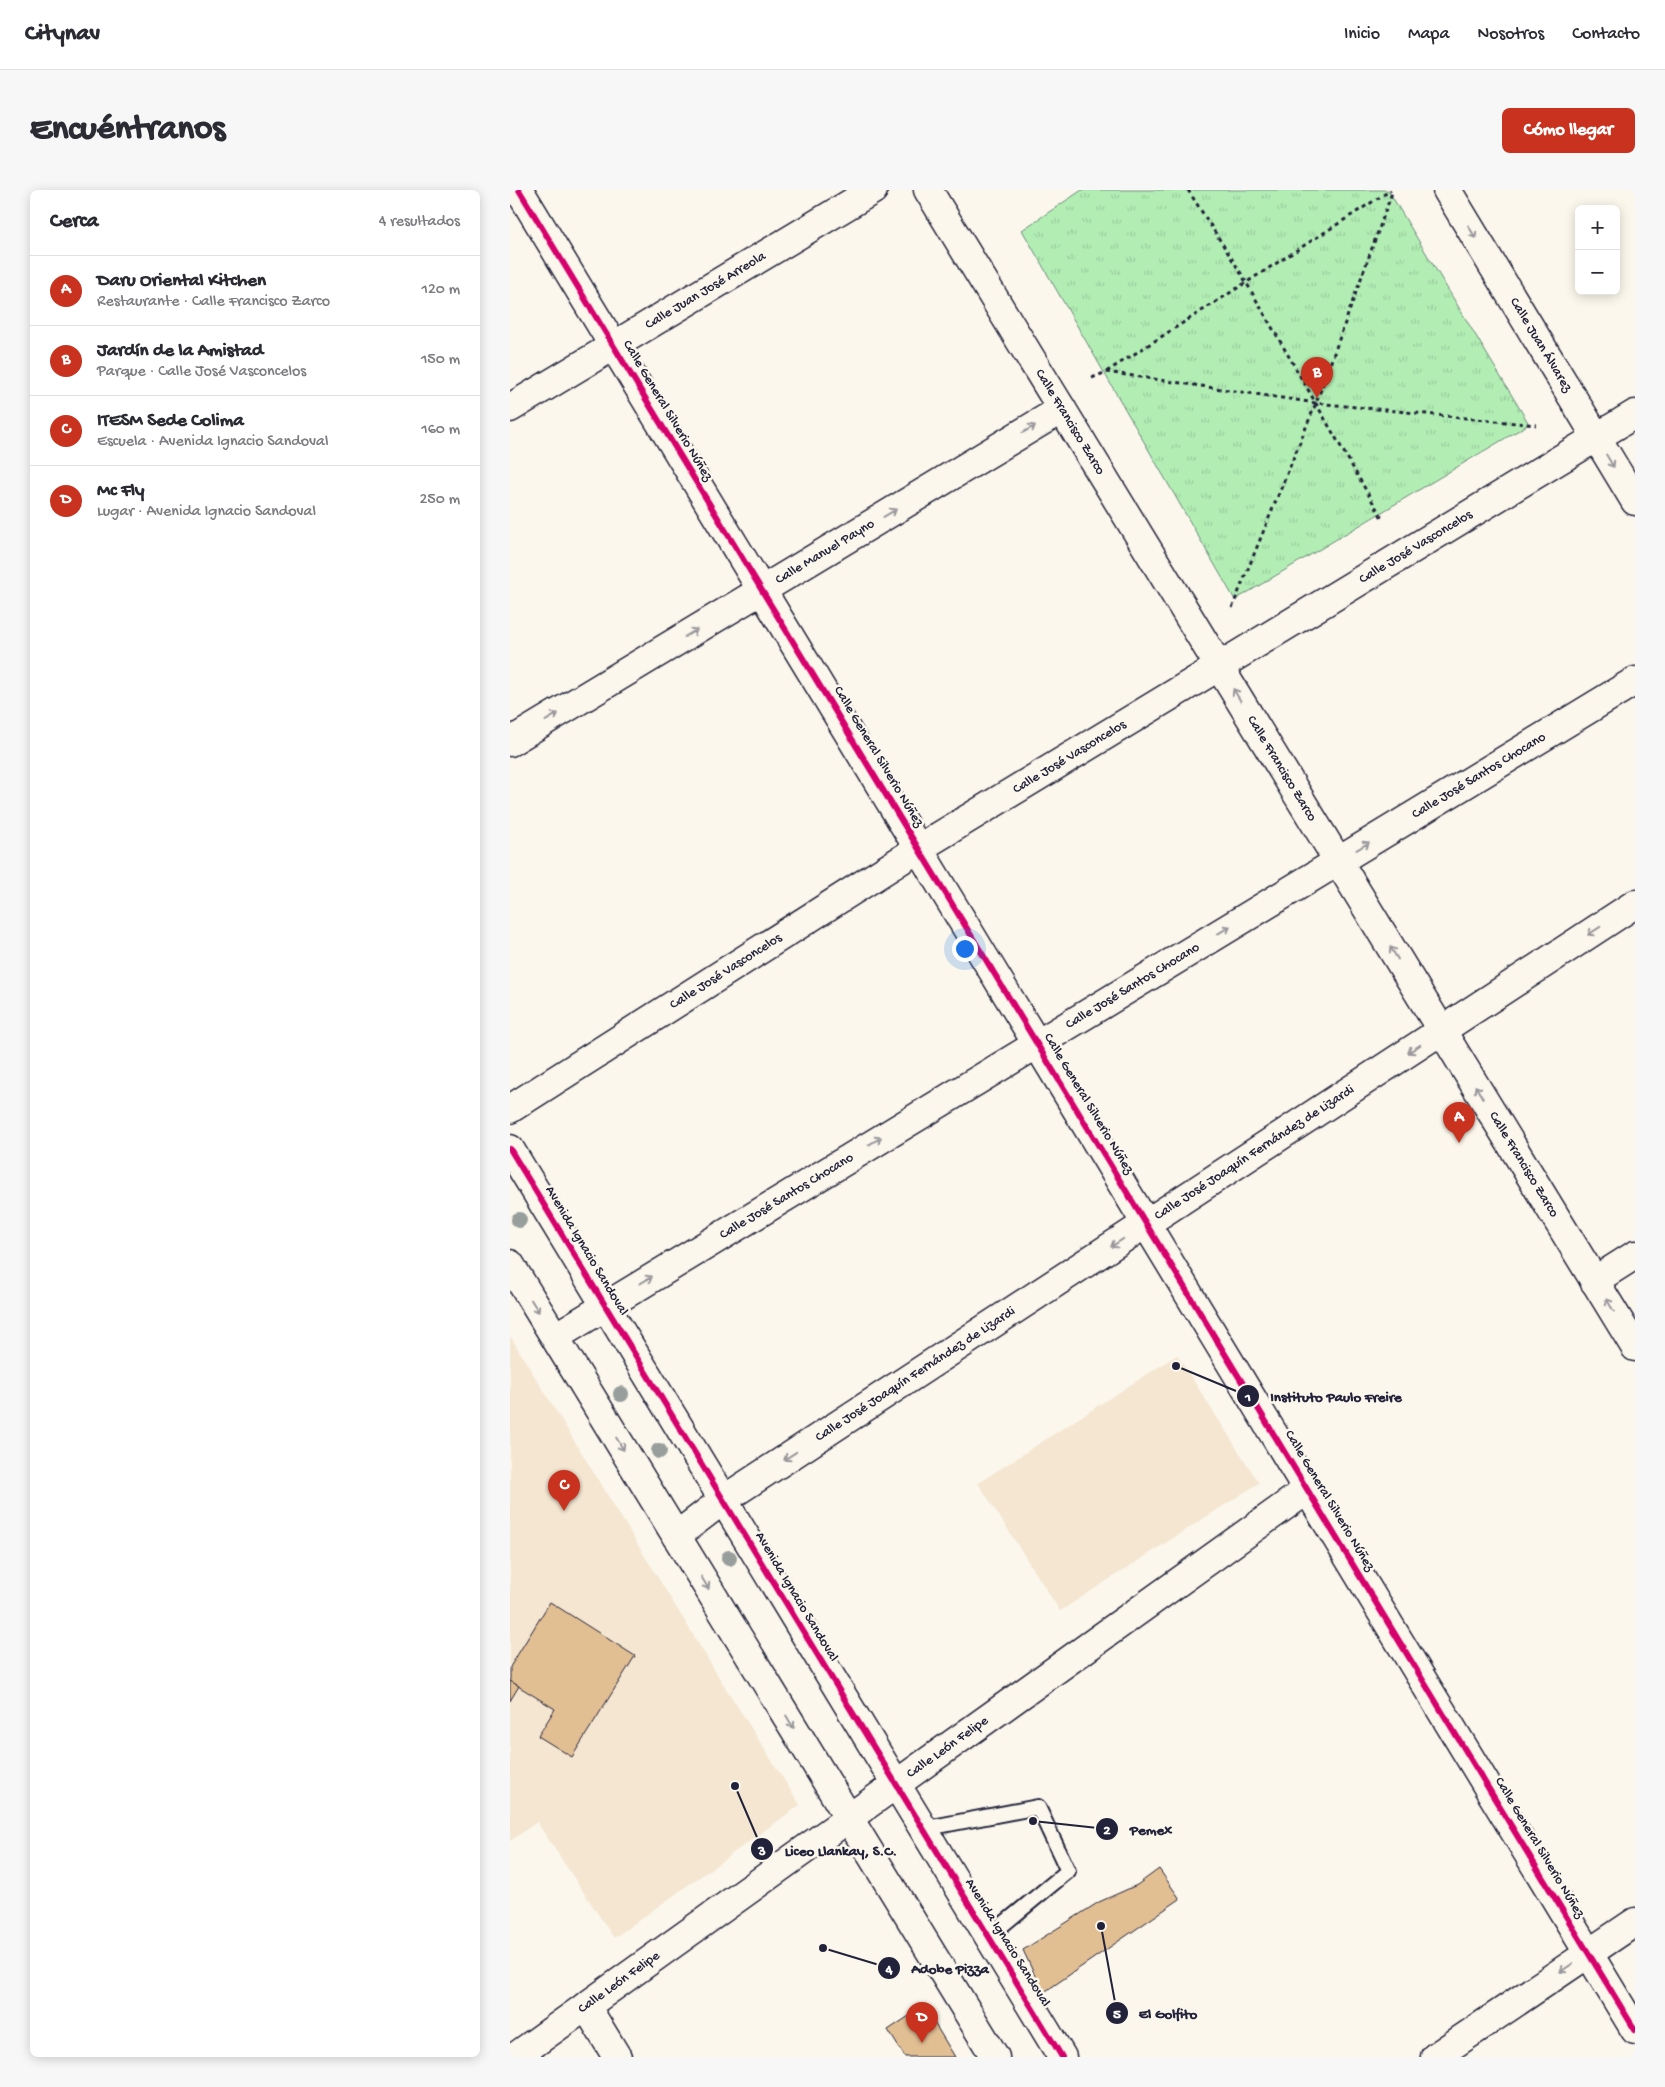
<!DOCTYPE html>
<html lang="es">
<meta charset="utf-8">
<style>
:root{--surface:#fff;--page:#f7f7f7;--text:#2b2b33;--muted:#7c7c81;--line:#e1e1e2;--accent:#c8321e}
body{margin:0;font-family:"Gochi Hand",sans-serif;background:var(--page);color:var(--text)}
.controls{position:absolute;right:15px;top:15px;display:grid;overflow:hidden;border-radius:8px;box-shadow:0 2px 12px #0003}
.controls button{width:45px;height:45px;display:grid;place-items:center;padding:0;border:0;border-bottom:1px solid var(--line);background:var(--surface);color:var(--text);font:25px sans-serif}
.you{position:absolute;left:454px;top:758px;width:18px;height:18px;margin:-12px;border:4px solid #fff;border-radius:50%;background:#1a73e8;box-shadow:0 0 0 8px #1a73e833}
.badge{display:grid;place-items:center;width:32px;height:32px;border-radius:50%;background:var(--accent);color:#fff;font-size:16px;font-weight:700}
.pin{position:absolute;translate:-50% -41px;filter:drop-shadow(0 1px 2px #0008)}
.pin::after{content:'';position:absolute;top:26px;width:18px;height:15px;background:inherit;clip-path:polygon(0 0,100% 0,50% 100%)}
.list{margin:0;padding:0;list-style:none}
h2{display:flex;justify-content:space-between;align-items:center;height:65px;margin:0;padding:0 20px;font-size:21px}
h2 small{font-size:16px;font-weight:400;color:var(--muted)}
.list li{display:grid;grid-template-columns:32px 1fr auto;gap:15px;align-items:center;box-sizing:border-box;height:70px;padding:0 20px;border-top:1px solid var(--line)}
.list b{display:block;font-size:19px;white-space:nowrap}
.list p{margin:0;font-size:16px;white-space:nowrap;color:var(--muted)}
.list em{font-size:16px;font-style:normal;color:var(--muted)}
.map{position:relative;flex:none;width:1125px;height:1867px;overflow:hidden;border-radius:8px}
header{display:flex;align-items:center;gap:30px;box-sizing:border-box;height:70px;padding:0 25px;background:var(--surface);border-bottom:1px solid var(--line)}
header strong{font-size:24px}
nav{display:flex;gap:28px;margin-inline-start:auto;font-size:18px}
.intro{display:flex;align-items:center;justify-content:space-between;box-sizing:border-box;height:120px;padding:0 30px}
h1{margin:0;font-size:35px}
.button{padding:12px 22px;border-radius:8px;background:var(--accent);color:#fff;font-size:18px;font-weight:700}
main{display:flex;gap:30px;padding:0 30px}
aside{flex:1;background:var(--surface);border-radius:8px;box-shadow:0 2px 12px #0003}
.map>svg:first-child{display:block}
</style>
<header>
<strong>Citynav</strong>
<nav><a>Inicio</a><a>Mapa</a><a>Nosotros</a><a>Contacto</a></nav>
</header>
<div class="intro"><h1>Encuéntranos</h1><a class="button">Cómo llegar</a></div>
<main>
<aside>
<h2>Cerca<small>4 resultados</small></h2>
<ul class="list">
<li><span class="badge">A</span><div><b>Daru Oriental Kitchen</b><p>Restaurante · Calle Francisco Zarco</p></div><em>120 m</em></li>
<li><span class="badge">B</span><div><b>Jardín de la Amistad</b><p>Parque · Calle José Vasconcelos</p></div><em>150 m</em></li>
<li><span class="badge">C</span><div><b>ITESM Sede Colima</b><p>Escuela · Avenida Ignacio Sandoval</p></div><em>160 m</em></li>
<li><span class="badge">D</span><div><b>Mc Fly</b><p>Lugar · Avenida Ignacio Sandoval</p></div><em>250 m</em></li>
</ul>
</aside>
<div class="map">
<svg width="1125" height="1867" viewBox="0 0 1125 1867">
<defs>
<pattern id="park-tufts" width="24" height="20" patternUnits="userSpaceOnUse" patternTransform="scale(1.25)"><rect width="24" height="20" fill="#b2eeb4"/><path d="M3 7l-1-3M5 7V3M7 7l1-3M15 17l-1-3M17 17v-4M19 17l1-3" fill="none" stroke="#99cc9c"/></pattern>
</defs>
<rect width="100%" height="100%" fill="#fbf7ec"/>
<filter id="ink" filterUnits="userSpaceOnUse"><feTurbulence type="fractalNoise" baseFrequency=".02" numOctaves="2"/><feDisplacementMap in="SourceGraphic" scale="10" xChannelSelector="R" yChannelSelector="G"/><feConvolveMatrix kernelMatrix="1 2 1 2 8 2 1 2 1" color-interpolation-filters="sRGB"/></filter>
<g filter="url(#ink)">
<g fill="#f4e6d1">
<polygon points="0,1146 215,1497 290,1615 104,1748 27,1632 0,1651"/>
<polygon points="667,1165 749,1293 550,1421 468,1293"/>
</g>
<polygon fill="url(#park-tufts)" stroke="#6a8878" points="572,0 878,0 1019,234 725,410 512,40"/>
<g fill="#e2bf93" stroke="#22223b">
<polygon points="40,1412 125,1466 62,1567 28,1546 45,1519 0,1491 0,1477"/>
<polygon points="0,1491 9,1496 0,1511"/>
<polygon points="649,1679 670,1709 533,1803 513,1760 589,1712 627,1695"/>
<polygon points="414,1816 445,1867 395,1867 378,1840"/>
</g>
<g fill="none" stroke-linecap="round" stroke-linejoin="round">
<defs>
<polyline id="service" points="412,1639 528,1617 558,1681 479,1746"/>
<g id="minor">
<polyline points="9,0 1125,1840"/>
<path id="s1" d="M418 0 1125 1157"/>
<path id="s2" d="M937 0 1125 311"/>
<path id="s3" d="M0 218 363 0"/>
<path id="s4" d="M0 552 552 219"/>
<path id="s5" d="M0 919 408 659 1125 224"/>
<polyline points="1084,1091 1125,1065"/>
<path id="s6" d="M45 1147 1125 491"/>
<path id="s7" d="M166 1346 213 1310 1125 714"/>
<polyline points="76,1816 107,1867"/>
<path id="s8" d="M5 1867 797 1300"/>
<polyline points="925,1867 1125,1732"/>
</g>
<g id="secondary">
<polyline points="0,959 552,1867"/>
<polyline points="0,1074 485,1867"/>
</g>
</defs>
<use href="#service" stroke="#22223b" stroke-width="18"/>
<use href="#minor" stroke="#22223b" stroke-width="31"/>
<use href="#secondary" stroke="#22223b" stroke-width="31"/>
<g stroke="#22223b" stroke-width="3" stroke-dasharray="4 4" stroke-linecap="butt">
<polyline points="678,0 729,80 872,328"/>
<polyline points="596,182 806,213 1026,235"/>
<polyline points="582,188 596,182 881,0"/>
<polyline points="722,418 806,213 883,0"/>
</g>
<use href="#service" stroke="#fbf7ec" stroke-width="14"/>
<use href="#minor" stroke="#fbf7ec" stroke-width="28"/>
<use href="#secondary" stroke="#fbf7ec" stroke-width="28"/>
<defs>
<g id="cycleway">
<polyline points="9,0 1125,1840"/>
<polyline points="0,959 552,1867"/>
</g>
</defs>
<use href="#cycleway" stroke="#fbf7ec" stroke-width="9"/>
<use href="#cycleway" stroke="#d6006c" stroke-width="6"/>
</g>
<g fill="#979e9b">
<circle cx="9" cy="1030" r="8"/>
<circle cx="111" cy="1204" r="8"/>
<circle cx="149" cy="1261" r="8"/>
<circle cx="219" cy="1368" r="8"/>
</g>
<defs><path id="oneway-shaft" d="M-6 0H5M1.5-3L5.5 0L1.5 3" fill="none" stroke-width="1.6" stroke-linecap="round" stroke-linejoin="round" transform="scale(1.25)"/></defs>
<g stroke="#99979c">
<use href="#oneway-shaft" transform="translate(962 42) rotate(59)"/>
<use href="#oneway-shaft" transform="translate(519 239) rotate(-31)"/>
<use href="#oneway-shaft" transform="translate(1100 271) rotate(59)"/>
<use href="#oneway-shaft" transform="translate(380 323) rotate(-31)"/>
<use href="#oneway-shaft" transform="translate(181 443) rotate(-31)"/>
<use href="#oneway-shaft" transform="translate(727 505) rotate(-121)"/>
<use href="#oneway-shaft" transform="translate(42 527) rotate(-31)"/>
<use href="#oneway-shaft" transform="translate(853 656) rotate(-31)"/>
<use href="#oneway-shaft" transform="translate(714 740) rotate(-31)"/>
<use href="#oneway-shaft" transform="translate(1084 741) rotate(147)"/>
<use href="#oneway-shaft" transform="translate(884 763) rotate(-122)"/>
<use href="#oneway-shaft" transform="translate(904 859) rotate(147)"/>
<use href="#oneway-shaft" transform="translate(969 902) rotate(-121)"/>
<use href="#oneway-shaft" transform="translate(365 951) rotate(-31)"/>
<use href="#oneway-shaft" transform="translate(607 1053) rotate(147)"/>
<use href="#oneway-shaft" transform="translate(136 1090) rotate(-31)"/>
<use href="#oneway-shaft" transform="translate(1100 1115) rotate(-121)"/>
<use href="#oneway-shaft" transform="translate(25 1116) rotate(58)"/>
<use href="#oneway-shaft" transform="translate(110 1254) rotate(59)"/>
<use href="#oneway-shaft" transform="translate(280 1266) rotate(147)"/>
<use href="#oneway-shaft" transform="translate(195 1393) rotate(59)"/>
<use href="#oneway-shaft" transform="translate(280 1532) rotate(59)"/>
<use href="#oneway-shaft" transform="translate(1056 1778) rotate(146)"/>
</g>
</g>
<g text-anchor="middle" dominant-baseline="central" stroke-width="5" stroke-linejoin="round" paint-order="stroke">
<g font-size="14" fill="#22223b" stroke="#fbf7ec">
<text stroke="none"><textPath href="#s3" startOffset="228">Calle Juan José Arreola</textPath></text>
<text stroke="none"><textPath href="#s2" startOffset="181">Calle Juan Álvarez</textPath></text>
<text transform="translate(157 221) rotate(59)">Calle General Silverio Núñez</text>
<text stroke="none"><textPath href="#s1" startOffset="272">Calle Francisco Zarco</textPath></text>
<text stroke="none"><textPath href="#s5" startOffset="1066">Calle José Vasconcelos</textPath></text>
<text stroke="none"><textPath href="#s4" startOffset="368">Calle Manuel Payno</textPath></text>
<text transform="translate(368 567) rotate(59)">Calle General Silverio Núñez</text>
<text stroke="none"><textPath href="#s5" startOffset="661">Calle José Vasconcelos</textPath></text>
<text stroke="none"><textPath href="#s1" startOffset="678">Calle Francisco Zarco</textPath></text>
<text stroke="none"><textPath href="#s6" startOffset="1081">Calle José Santos Chocano</textPath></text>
<text stroke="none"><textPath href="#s5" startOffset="256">Calle José Vasconcelos</textPath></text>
<text stroke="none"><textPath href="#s6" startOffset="676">Calle José Santos Chocano</textPath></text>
<text transform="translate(578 914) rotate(59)">Calle General Silverio Núñez</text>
<text stroke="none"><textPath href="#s7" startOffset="694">Calle José Joaquín Fernández de Lizardi</textPath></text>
<text stroke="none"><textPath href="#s1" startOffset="1142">Calle Francisco Zarco</textPath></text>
<text stroke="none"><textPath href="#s6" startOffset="271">Calle José Santos Chocano</textPath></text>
<text transform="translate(76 1061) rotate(59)">Avenida Ignacio Sandoval</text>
<text stroke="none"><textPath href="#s7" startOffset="289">Calle José Joaquín Fernández de Lizardi</textPath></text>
<text transform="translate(819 1311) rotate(59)">Calle General Silverio Núñez</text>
<text transform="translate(286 1407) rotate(59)">Avenida Ignacio Sandoval</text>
<text stroke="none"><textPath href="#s8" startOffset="532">Calle León Felipe</textPath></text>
<text transform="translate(1029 1658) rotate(59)">Calle General Silverio Núñez</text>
<text transform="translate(497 1753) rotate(58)">Avenida Ignacio Sandoval</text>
<text stroke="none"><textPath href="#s8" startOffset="128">Calle León Felipe</textPath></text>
</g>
</g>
<path fill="none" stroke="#22223b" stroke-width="2" d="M666 1176L738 1206M523 1631L597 1639M225 1596L252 1659M313 1758L379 1778M591 1736L607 1823"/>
<g fill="#22223b" stroke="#fbf7ec" stroke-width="2">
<circle cx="666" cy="1176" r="5"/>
<circle cx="523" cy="1631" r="5"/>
<circle cx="225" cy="1596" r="5"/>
<circle cx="313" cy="1758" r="5"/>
<circle cx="591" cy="1736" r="5"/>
<circle cx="738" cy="1206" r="12"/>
<circle cx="597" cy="1639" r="12"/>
<circle cx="252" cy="1659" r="12"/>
<circle cx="379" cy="1778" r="12"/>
<circle cx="607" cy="1823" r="12"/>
</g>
<g font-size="15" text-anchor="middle" font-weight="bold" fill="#fff">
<text x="738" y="1211">1</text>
<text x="597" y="1644">2</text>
<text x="252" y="1665">3</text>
<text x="379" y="1783">4</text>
<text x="607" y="1828">5</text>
</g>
<g font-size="15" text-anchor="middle" font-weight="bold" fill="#22223b" stroke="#fbf7ec" stroke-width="5" stroke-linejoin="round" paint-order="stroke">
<text x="826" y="1211">Instituto Paulo Freire</text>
<text x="641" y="1644">Pemex</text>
<text x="331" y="1665">Liceo Llankay, S.C.</text>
<text x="440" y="1783">Adobe Pizza</text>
<text x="658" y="1828">El Golfito</text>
</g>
</svg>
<div class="controls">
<button>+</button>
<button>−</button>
</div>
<div class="you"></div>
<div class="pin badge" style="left:949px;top:953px">A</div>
<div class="pin badge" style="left:807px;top:208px">B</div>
<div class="pin badge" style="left:54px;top:1321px">C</div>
<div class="pin badge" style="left:412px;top:1853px">D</div>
</div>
</main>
